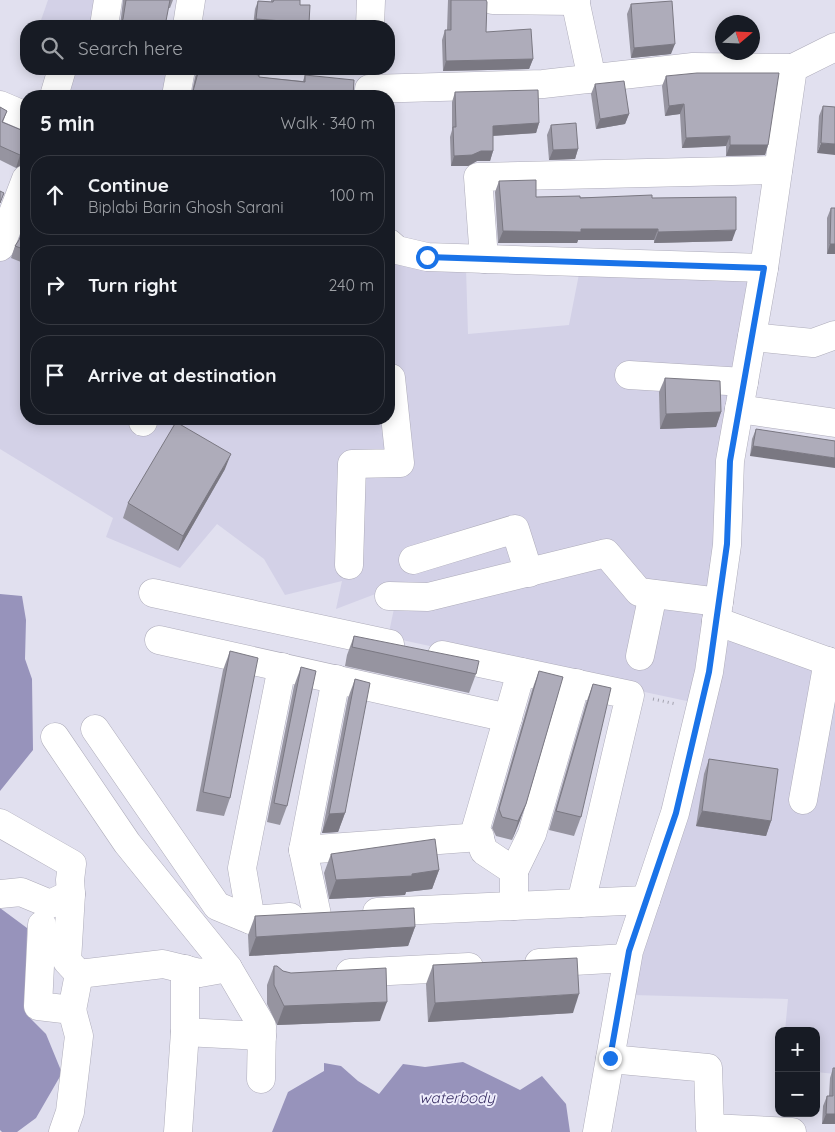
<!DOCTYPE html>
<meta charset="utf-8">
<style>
:root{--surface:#171b24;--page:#242831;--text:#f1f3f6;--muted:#9ea1a6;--line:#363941}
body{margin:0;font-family:Quicksand,sans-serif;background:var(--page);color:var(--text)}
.controls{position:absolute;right:15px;bottom:15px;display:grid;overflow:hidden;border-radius:10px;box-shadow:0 2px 12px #0003}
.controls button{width:45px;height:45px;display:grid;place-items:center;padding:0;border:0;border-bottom:1px solid var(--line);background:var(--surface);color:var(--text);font:25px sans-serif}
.compass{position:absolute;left:715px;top:15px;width:45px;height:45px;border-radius:50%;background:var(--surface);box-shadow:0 2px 12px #0003;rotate:71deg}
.stop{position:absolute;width:15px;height:15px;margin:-11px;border:4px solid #1a73e8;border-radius:50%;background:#fff}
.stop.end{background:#1a73e8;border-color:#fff;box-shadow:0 1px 5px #0008}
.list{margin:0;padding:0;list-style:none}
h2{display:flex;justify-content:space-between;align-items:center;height:65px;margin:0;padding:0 20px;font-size:21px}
h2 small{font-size:16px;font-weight:400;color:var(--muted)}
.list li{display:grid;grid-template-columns:32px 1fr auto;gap:15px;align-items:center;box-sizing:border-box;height:80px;margin:0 10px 10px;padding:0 10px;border:1px solid var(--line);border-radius:20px}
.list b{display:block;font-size:19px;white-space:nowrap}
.list p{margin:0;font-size:16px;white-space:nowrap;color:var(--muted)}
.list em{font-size:16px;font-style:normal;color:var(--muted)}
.icon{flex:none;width:28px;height:28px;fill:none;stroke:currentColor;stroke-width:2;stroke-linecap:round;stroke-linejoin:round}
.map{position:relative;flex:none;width:835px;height:1132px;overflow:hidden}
.search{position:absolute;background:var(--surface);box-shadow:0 2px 12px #0003;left:20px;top:20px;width:375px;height:55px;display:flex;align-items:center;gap:12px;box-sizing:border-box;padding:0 18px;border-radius:20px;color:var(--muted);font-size:19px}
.panel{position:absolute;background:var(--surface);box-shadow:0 2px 12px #0003;left:20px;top:90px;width:375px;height:335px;border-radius:20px}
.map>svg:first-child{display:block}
</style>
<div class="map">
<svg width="835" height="1132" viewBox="0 0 835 1132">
<rect width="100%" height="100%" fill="#e1e0ef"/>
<g fill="#d3d1e7">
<polygon points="48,0 104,0 101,26 39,26"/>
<polygon points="70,69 171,69 170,96 62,96"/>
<polygon points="26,196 26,419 389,419 389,257 466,268 468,334 569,325 580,269 758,274 696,703 388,637 399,585 336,609 342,581 285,595 264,559 217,524 180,568 106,537 113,518 0,449 0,260"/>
<polygon points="720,628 835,669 835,1074 816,1072 816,1031 785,1031 788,999 632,995 671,851"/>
</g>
<g fill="#9793bb">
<polygon points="0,594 22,596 26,620 25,659 32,679 33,750 0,791"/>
<polygon points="0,908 27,928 26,1014 46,1034 62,1073 36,1118 17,1132 2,1132 0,1130"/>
<polygon points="463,1062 520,1090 542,1076 566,1104 570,1132 272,1132 288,1092 324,1071 324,1063 341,1066 358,1081 379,1094 403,1064 425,1067"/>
</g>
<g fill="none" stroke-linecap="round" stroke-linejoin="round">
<defs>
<g id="minor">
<polyline points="493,0 576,1"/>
<polyline points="575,0 592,79"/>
<polyline points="104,26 108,0"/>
<polyline points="187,26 191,0"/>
<polyline points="370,26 371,0"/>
<polyline points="369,89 543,84 693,67 793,68"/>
<polyline points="54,96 62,69"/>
<polyline points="176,96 181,69"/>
<polyline points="0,105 26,116"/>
<polyline points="389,243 397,250 427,257 764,268"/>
<polyline points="0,247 26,179"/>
<polyline points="484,259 478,177 778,170"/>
<polyline points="752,337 813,343 835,335"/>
<polyline points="629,375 744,382"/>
<polyline points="739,409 835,423"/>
<polyline points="143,422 144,419"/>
<polyline points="413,560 515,529 529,573"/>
<polyline points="349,565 352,464 400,463 391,378 389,378"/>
<polyline points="153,593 390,644"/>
<polyline points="389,596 428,597 606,553 639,592 719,602"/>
<polyline points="716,621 835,664"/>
<polyline points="159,640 508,718"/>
<polyline points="442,655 630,695 581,903"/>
<polyline points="640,656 653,594"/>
<polyline points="95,729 217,906 251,920 290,917"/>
<polyline points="55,737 127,843 228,968 262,1026 261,1079"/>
<polyline points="803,800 828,661"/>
<polyline points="0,823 72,864 70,880 71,894 67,961 79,974 72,1010"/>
<polyline points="303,850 480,837"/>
<polyline points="514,871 532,834 576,683"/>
<polyline points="0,894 21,892 50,904 71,894"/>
<polyline points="514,906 514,871 484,851 476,828 521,672"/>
<polyline points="377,912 646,900"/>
<polyline points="317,915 303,850 336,679"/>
<polyline points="251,920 242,868 282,667"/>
<polyline points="42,925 38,1006 72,1010 79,1036 70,1112 63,1132"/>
<polyline points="539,963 627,958"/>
<polyline points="185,969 185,1032"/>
<polyline points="350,973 469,967"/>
<polyline points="79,974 163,964 200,973 228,968"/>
<polyline points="610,1059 708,1068 710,1128 792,1132"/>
<polyline points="178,1132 185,1032 262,1036"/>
<polyline points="597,1132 629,951 675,813 709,672 727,545 730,461 764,268 793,68 835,47"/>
</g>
</defs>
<use href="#minor" stroke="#aeacba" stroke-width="29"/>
<polyline stroke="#a3a2ae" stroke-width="3" stroke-dasharray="1 4" stroke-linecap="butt" points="653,699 676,704"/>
<use href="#minor" stroke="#fff" stroke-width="28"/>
</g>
<g fill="#9694a0">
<polygon points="123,0 173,0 170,8 168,8 120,26"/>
<polygon points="271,0 300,0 300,5 309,23 308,26 253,26 255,9 258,1 271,2"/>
<polygon points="448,0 486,0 486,32 533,59 529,69 443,71 442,40 445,30 447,30"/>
<polygon points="631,4 671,54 631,58 627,14"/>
<polygon points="198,69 223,73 224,69 259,77 303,81 305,75 353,96 191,96 195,77"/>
<polygon points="666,76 768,145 765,155 726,156 726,146 682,148 680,114 665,116 662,86"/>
<polygon points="595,84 629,114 625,124 596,129 591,94"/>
<polygon points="455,92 539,123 536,133 493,136 493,151 490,161 477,161 468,166 451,166 450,137 452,130 452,102"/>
<polygon points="823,106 835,107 817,153 819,116"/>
<polygon points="0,107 7,111 3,122 26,132 23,164 16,168 0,160"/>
<polygon points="551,125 578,149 575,159 549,160 547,135"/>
<polygon points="499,181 536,197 652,198 732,241 654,243 654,240 578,240 577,243 498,243 495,192"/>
<polygon points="831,208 835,208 835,254 827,254 827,218"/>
<polygon points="26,221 26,264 11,258 15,246 19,240"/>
<polygon points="665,378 721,412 716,427 660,429 659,392"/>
<polygon points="756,429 835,441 750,456 752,439"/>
<polygon points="225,469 178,551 123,518 128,503"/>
<polygon points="354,636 476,674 469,693 345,666 347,655"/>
<polygon points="230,651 230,798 224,816 196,811 223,670"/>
<polygon points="301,667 287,806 280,825 267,822 294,686"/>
<polygon points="539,671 526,804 512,840 496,836 492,828 532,690"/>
<polygon points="355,679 345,813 338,832 322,833 348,698"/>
<polygon points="593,684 581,817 574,836 549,830 586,703"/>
<polygon points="709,759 771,821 766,836 696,826 704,774"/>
<polygon points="331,854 439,870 432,889 406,892 405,895 329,899 324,873"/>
<polygon points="255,916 415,927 408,946 249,956 248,935"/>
<polygon points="433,965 573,1013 428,1022 426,984"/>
<polygon points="274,966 283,971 380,1021 277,1025 267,1004 267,985"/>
<polygon points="833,1068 835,1068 835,1124 822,1124 823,1106 827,1096 829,1096 830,1078"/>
</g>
<g fill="#7a7882">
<polygon points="256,19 309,23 308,26 253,26"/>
<polygon points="675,44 671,54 631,58 634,48"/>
<polygon points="533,59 529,69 443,71 446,61"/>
<polygon points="684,104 680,114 665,116 669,106"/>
<polygon points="629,114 625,124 596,129 600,119"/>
<polygon points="539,123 536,133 489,136 493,126"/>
<polygon points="730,136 726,146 682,148 686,138"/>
<polygon points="821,143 835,144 835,155 817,153"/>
<polygon points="730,145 768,145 765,155 726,156"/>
<polygon points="578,149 575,159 549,160 553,150"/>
<polygon points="481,151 493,151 490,161 477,161 468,166 451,166 454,156"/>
<polygon points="26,152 26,164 23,164 16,168 20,155"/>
<polygon points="581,229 658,229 654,240 578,240 577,243 498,243 503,231"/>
<polygon points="736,230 732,241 654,243 658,232"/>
<polygon points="830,244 835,244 835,254 827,254"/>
<polygon points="721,412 716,427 660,429 666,414"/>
<polygon points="753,446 835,458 835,468 750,456"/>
<polygon points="231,454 225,469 178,551 183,536"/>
<polygon points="526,804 519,823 512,840 518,821"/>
<polygon points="702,811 771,821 766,836 696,826"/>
<polygon points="345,813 338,832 322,833 329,814"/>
<polygon points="439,870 432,889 406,892 405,895 329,899 336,880 412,874"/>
<polygon points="415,927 408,946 249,956 256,937"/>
<polygon points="579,994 573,1013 428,1022 435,1003"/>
<polygon points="387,1002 380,1021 277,1025 284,1006"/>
<polygon points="826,1114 835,1114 835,1124 822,1124"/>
</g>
<g fill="#aeacba" stroke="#7a7882">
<polygon points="126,0 170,0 165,26 120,26 123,19"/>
<polygon points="274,0 300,0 300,5 310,5 309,23 256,19 258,1 273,2"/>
<polygon points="451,0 486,0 487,2 486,32 531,29 533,59 446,61 445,30 451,30"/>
<polygon points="672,1 675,44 634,48 631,4"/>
<polygon points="199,69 223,73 224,69 225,69 259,75 259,77 305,82 305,75 354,80 353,96 198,96 192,95"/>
<polygon points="697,73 779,73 768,145 730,145 730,136 686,138 684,104 669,106 666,76"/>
<polygon points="624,81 629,114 600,119 595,84"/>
<polygon points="538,90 539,123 493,126 493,151 481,151 472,155 454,156 453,127 456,127 455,92"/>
<polygon points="823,106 835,107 835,144 821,143"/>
<polygon points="0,107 7,111 2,122 26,132 26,152 20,155 0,146"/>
<polygon points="576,123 578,149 553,150 551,125"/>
<polygon points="536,180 536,197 580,196 580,198 652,195 652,198 736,197 736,230 658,232 658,229 581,229 581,232 503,231 499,181"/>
<polygon points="0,191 4,193 0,203"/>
<polygon points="831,208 835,208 835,244 830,244"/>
<polygon points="26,221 26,250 15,246 19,240"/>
<polygon points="665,378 720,381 721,412 666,414"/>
<polygon points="176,422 231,454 183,536 128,503"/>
<polygon points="756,429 835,441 835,458 753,446"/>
<polygon points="354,636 479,661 476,674 352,647"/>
<polygon points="230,651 258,658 230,798 203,792"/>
<polygon points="301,667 316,671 287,806 274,803"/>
<polygon points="539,671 563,677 526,804 518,821 502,817 499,809"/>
<polygon points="355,679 370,683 345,813 329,814"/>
<polygon points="593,684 611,688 581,817 556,811"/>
<polygon points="709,759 778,769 771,821 702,811"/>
<polygon points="435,839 439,870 412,874 412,876 336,880 331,854"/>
<polygon points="414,908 415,927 256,937 255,916"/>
<polygon points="577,958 579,994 435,1003 433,965"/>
<polygon points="274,966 277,966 283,971 291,973 386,968 387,1002 284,1006 274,985"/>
<polygon points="833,1068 835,1068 835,1114 826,1114 827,1096 833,1096"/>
</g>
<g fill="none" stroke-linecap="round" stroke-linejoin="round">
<polyline stroke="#1a73e8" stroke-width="6" points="427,257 764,268 730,461 727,544 709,672 676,813 629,951 610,1058"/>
</g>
<g text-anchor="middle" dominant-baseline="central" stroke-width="4" stroke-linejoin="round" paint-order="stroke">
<g font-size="15" font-style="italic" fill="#3a3065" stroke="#eeedfc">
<text x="457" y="1097">waterbody</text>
</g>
</g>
</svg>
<div class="controls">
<button>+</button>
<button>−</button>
</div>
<svg class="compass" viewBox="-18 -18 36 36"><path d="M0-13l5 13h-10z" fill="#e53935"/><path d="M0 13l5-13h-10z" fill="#9ea1a6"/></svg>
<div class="stop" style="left:427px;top:257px"></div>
<div class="stop end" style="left:610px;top:1058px"></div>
<div class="search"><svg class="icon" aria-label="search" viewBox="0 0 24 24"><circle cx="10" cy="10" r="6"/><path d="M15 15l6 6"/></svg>Search here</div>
<section class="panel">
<h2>5 min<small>Walk · 340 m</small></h2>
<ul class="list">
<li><svg class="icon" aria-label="ahead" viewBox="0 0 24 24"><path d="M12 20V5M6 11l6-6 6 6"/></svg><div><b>Continue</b><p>Biplabi Barin Ghosh Sarani</p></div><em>100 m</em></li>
<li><svg class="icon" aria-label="right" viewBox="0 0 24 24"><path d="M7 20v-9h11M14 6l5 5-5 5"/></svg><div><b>Turn right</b></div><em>240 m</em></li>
<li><svg class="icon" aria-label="arrive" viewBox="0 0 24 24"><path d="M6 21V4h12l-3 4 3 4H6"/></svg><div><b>Arrive at destination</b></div></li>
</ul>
</section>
</div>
